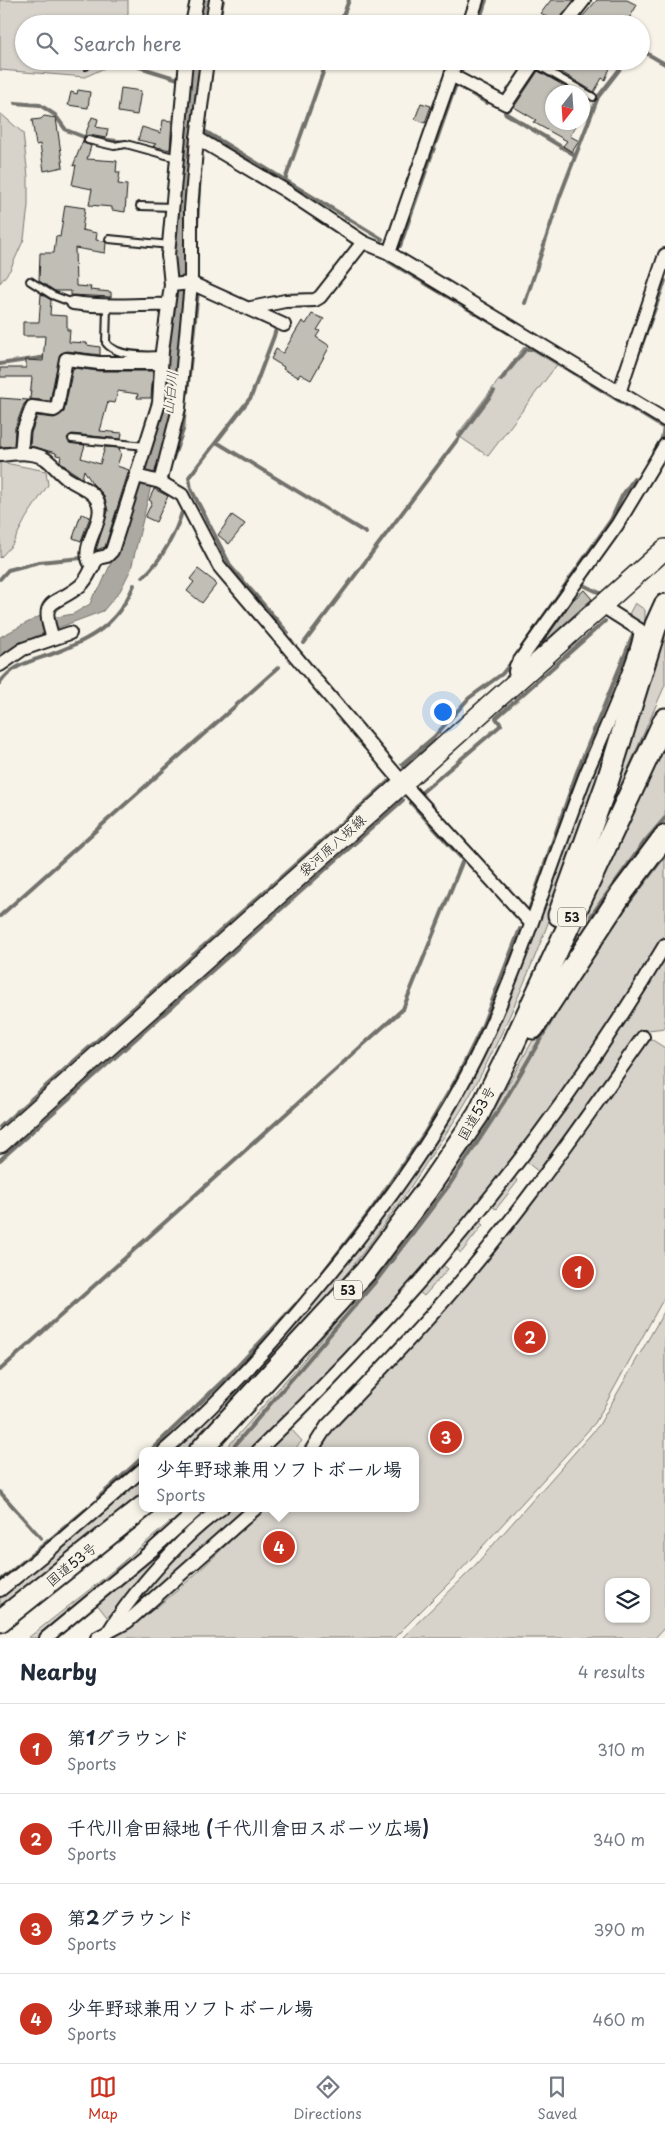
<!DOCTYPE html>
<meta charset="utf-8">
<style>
:root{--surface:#fff;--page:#f6f6f7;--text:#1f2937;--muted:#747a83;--line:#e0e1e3;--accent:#c8321e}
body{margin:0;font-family:"Playpen Sans","Klee One",sans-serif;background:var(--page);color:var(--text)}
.controls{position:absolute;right:15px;bottom:15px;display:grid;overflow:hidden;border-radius:10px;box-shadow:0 1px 4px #0004}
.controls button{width:45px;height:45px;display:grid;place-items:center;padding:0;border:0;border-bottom:1px solid var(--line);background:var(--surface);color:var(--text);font:25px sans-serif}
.compass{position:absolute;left:545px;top:85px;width:45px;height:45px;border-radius:50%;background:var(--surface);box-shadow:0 1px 4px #0004;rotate:197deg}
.you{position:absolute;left:442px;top:711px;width:18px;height:18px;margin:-12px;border:4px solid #fff;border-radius:50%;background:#1a73e8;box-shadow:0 0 0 8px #1a73e833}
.badge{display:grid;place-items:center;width:32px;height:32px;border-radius:50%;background:var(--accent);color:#fff;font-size:16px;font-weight:700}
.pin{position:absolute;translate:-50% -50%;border:2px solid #fff;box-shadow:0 1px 5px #0006}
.popup{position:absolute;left:139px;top:1447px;width:280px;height:65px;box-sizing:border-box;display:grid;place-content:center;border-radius:10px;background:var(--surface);filter:drop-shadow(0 1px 4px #0005);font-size:16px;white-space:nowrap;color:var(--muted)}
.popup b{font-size:19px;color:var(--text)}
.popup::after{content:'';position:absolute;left:50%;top:100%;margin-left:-10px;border:10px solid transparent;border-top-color:var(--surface)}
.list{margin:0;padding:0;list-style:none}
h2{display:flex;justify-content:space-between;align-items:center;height:65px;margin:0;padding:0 20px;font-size:21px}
h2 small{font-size:16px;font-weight:400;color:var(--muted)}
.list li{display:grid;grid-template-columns:32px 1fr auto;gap:15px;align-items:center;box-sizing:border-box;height:90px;padding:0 20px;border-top:1px solid var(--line)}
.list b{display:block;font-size:19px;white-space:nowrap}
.list p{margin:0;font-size:16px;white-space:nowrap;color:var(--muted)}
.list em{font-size:16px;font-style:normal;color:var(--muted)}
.icon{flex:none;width:28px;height:28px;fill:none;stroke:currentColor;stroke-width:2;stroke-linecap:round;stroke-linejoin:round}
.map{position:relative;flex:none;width:665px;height:1638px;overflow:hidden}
.search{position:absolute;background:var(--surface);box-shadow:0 1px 4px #0004;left:15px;right:15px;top:15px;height:55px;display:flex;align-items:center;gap:12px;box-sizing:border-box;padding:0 18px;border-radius:28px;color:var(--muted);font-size:19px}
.sheet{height:425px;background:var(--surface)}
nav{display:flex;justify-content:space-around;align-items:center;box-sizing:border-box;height:70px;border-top:1px solid var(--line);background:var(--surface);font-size:14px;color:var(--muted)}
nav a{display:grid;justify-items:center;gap:2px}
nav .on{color:var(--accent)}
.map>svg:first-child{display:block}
</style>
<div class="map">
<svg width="665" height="1638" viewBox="0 0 665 1638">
<rect width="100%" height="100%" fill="#f7f3e8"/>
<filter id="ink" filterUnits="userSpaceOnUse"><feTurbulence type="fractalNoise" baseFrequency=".02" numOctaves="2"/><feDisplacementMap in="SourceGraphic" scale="10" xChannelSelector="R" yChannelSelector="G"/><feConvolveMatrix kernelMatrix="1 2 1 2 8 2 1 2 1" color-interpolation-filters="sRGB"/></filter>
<g filter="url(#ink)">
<g fill="#d7d3cb" stroke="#7a7874" fill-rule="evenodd">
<polygon points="0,0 128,0 128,14 125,24 24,24 24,61 113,61 113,64 85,77 0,70"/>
<polygon points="0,113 23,133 28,177 28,206 24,239 10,270 0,283"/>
<polygon points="530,345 559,362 488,456 457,435 524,347"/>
<polygon points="0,462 46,471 48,485 26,518 12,545 0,558"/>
<polygon points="635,603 645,610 645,626 628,616"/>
<polygon points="665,618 665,685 598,837"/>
<path d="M627 691C582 828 540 968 470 1095 460 1113 448 1131 436 1148 366 1259 279 1359 186 1451H170L246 1377 459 1098 583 792Z"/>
<polygon points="665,737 665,825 644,852 578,945 575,942"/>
<path d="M665 848V934L576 1073 516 1155 429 1262 331 1373 252 1451H224C307 1355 394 1260 466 1155 500 1105 525 1049 558 999 591 947 629 898 665 848Z"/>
<polygon points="665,955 665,1028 640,1031 600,1089 539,1172 525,1161"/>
<path d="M651 1039 665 1048V1296L595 1423 450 1582 394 1638H109C169 1606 215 1555 264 1508H415V1451H320L332 1429 382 1378 463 1288 517 1220 560 1165Z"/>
<polygon points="513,1177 518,1181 496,1209 490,1205"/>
<polygon points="478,1221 483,1225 461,1253 455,1248"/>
<polygon points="443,1265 448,1269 424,1296 419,1292"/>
<path d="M665 1310V1627L655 1638H402L470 1571 599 1425ZM609 1582H646V1619H609Z"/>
<polygon points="290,1428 302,1441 293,1451 265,1451"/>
<polygon points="143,1475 143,1491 79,1545 0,1607 0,1597"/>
<polygon points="229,1508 248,1508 203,1550 127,1612 185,1545"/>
<polygon points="170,1522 174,1527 148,1548 138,1549 116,1569 107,1581 38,1638 28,1638 98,1583"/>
<polygon points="178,1535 180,1536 122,1605 107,1617 96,1603"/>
</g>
<g fill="#aca9a2" stroke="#72716c">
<polygon points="202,0 211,0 206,24 197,24"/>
<polygon points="191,61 201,61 187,289 173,406 162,455 151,486 131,569 120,591 103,611 36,636 18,644 0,658 0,637 40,616 51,618 73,614 90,604 94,594 100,588 117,549 165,378 175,275 176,219"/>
</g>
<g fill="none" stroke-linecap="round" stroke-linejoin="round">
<g stroke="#72716c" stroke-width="4">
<polyline points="219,20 223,0"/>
<polyline points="340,24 349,0"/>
<polyline points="478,24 486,0"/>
<polyline points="641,50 665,64"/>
<polyline points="123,62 178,79"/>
<polyline points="461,71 465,61"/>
<polyline points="462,88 487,103"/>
<polyline points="15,103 40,105 55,115 66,130 84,137 125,142"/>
<polyline points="505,113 575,155"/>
<polyline points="206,132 382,239"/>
<polyline points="285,180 327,61"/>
<polyline points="197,225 200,172"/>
<polyline points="400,246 456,84"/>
<polyline points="388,261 512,335"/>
<polyline points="525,303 560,196 598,97 626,61"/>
<polyline points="272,325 276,329 274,336 251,397 189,477 191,489 231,567 288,633"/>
<polyline points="635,363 665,281"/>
<polyline points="0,364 47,357"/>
<polyline points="501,380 526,349 534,349 664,428 661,443"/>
<polyline points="187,393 198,291"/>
<polyline points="218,443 366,533"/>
<polyline points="172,461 183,430 185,408"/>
<path d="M143 577C162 560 176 533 183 509"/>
<polyline points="0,579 8,570 39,562 82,558"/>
<polyline points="581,584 602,594"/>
<polyline points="304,643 494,391"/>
<polyline points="520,650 611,520 622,496 634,479"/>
<path d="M0 683C13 664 32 661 52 654 92 639 117 625 134 585"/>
<polyline points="402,764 434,737 469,698 502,674 512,662"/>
<polyline points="404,767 435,741"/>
<polyline points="421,793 501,725 496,718 605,621"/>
<polyline points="627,905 665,855"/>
<polyline points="529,910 577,772 633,635"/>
<polyline points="0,916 279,667"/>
<polyline points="591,916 646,840 665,818"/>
<polyline points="0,1127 389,781"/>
<polyline points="0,1160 403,800"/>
<polyline points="314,1284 372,1209 424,1134 457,1078 482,1027 520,929"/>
<polyline points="0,1370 403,1009 463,860 411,803"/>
<polyline points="150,1451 234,1370 296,1304"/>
<polyline points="230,1451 376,1281 450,1184 504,1102 562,1002"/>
<polyline points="0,1492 41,1538"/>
<polyline points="98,1498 143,1457"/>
<polyline points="0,1581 88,1508"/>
</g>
</g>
<g fill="#c0beb5" stroke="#1c1c1c">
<polygon points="551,0 574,0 557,24 541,13"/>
<polygon points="597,0 627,0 637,5 626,24 576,24"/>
<polygon points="543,61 613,61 605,80 602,78 594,92"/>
<polygon points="538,71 575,92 552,92 552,122 578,122 570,136 579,141 572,152 563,146 567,141 533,122 536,120 514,107"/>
<polygon points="121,88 141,91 137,115 118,112"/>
<polygon points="78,90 90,92 88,108 68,105 71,92 77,94"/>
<polygon points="421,103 431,106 425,123 415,119"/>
<polygon points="44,116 56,118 63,167 44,171 40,144 36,145 32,120 41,119"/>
<polygon points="92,117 98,119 96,127 108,129 106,138 89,135 84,137 84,143 91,146 87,159 117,161 116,172 120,172 118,184 127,185 125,212 112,210 112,207 89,205 92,189 72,185 76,165 73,166"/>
<polygon points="163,120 172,121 170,150 153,146 156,144 138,140 142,127 161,133"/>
<polygon points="65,205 85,208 82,230 97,233 96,240 104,241 106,243 105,253 75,248 76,286 91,287 90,290 111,292 111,297 71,295 71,291 55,291 39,281 40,253 54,253 56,236 60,237"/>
<polygon points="41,294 51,300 50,315 67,316 67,330 70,330 69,342 87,343 87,345 100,347 100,355 67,351 60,354 50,401 30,399 32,377 0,377 0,368 26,368 26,360 43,361 45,336 23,336 23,322 39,322"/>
<polygon points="312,314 324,319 317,330 320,331 316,337 330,346 311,380 300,374 298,377 283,369 284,367 271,359 276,349 283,353 302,321 306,324"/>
<polygon points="73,368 99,371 153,371 151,398 137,398 138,394 118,391 115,403 108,402 100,431 122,433 121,439 72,434 67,438 70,443 85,445 81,458 100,464 105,447 119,448 121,454 117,466 129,470 105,547 96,550 108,511 103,494 92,483 84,470 82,478 67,468 60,461 61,456 56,455 56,453 30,446 31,433 37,416 54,418 64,412"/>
<polygon points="0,398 28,400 24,404 15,428 14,446 0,447"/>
<polygon points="154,489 168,496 156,522 145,517 152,502 149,500"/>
<polygon points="81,514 90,517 81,541 73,538"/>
<polygon points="232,515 245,524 229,544 218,535"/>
<polygon points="198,569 215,582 216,585 202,603 187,591 194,582 190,579"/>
<polygon points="584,590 592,599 542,644 573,600"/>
</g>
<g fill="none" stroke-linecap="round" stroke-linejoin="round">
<defs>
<g id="service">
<polyline points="534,63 593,97"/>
<polyline points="86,66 90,61"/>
<polyline points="88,140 114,146 126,144 177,158"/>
<polyline points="140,206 173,207"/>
<polyline points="109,239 170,245"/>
<polyline points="30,281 52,295 73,303"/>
<path d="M107 307 106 343C116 356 145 356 161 355"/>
<polyline points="72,439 146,446"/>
</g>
<g id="minor">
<polyline points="192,24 197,0"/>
<polyline points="212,24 216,0"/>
<polyline points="469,24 477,0"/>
<polyline points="565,24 584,0"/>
<polyline points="186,61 168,255 171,285 162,351 159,403 136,476 160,482 182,495 219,566 402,782 531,923"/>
<polyline points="451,75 506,104 535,61"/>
<polyline points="197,138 286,191 363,242 389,253 665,420"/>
<polyline points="389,253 456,61"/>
<polyline points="171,285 191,283 284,325"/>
<path d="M73 303C105 308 136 304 168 305"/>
<polyline points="251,308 285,301 315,300 320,297 363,242"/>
<polyline points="619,393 665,255"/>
<polyline points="21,453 23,431 32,407 54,410 57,408 66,359 99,363 161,363"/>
<path d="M0 455C14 454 29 451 42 457 50 460 57 471 65 477 74 484 94 490 98 502 107 522 75 549 93 567"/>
<polyline points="160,482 179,408 191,283 191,209 197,138 207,61"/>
<path d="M53 638C38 596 55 607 81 585 89 578 91 567 98 558L107 556 112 551 136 476"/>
<polyline points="0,665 23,649 70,633"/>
<polyline points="518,680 515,672 516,666 617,525 665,445"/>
<path d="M164 1451C222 1400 274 1342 323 1282 384 1209 441 1131 482 1045 523 958 551 864 586 774 596 749 643 649 640 630L602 606"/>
<path d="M258 1451C414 1300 555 1132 665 945"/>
<path d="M311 1451 327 1426C368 1383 410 1340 449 1295 520 1214 581 1125 643 1037"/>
<polyline points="0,1590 58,1543 143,1469"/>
<path d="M109 1631C133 1592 184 1534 222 1508"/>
<polyline points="46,1638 151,1551 199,1508"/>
<polyline points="97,1638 127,1622 256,1508"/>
</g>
<polyline id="secondary" points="0,1143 665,549"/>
<g id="trunk">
<polyline points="559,915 607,783 656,625 665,605"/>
<polyline points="533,1028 622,893 665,836"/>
<polyline points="200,1451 366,1271 426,1191 478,1115 512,1047 665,719"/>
<polyline points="0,1621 143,1507"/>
</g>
</defs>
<use href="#service" stroke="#1c1c1c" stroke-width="10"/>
<use href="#minor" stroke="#1c1c1c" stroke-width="16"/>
<use href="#secondary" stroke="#1c1c1c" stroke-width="22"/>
<use href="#trunk" stroke="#1c1c1c" stroke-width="25"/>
<use href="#service" stroke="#f7f3e8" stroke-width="6"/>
<use href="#minor" stroke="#f7f3e8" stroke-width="12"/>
<use href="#secondary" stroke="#f7f3e8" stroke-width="19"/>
<use href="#trunk" stroke="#f7f3e8" stroke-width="21"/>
</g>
</g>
<g text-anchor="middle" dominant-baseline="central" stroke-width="4.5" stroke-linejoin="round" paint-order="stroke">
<g fill="#f7f3e8" stroke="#5e5c59" stroke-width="1">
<rect x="558" y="907.5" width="28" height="19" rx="4"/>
<rect x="334" y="1280.5" width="28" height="19" rx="4"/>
</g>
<g font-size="12" font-weight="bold" fill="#1c1c1c">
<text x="572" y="917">53</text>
<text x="348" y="1290">53</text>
</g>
<g font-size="14" fill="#1c1c1c" stroke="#f7f3e8">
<text transform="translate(332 845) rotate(-42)">袋河原八坂線</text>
<text transform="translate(476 1113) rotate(-60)">国道53号</text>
<text transform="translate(71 1564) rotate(-39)">国道53号</text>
</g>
<g font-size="15" font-style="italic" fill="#565452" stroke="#f7f3e8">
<text transform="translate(169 393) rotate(-84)">山白川</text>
</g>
</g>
</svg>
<div class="controls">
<button><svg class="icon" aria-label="layers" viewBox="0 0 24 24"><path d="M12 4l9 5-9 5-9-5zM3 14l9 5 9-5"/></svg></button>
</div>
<svg class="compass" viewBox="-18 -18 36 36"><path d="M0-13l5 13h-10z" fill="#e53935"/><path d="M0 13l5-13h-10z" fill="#747a83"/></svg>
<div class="you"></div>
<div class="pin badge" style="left:578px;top:1272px">1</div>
<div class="pin badge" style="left:530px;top:1337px">2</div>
<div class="pin badge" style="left:446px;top:1437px">3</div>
<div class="pin badge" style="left:279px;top:1547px">4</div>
<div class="popup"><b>少年野球兼用ソフトボール場</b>Sports</div>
<div class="search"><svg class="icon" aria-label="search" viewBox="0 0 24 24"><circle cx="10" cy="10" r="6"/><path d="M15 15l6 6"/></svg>Search here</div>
</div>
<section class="sheet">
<h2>Nearby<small>4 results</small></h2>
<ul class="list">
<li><span class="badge">1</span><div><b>第1グラウンド</b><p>Sports</p></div><em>310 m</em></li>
<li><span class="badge">2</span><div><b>千代川倉田緑地 (千代川倉田スポーツ広場)</b><p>Sports</p></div><em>340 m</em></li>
<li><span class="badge">3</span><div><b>第2グラウンド</b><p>Sports</p></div><em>390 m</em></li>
<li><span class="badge">4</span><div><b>少年野球兼用ソフトボール場</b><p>Sports</p></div><em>460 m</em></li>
</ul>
</section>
<nav>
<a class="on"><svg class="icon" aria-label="map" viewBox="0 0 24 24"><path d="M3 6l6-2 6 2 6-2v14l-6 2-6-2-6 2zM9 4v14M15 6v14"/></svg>Map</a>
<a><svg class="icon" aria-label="directions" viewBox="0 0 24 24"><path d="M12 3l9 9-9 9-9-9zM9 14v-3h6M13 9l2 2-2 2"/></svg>Directions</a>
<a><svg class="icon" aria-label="saved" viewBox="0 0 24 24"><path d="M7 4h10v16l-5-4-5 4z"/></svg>Saved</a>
</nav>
